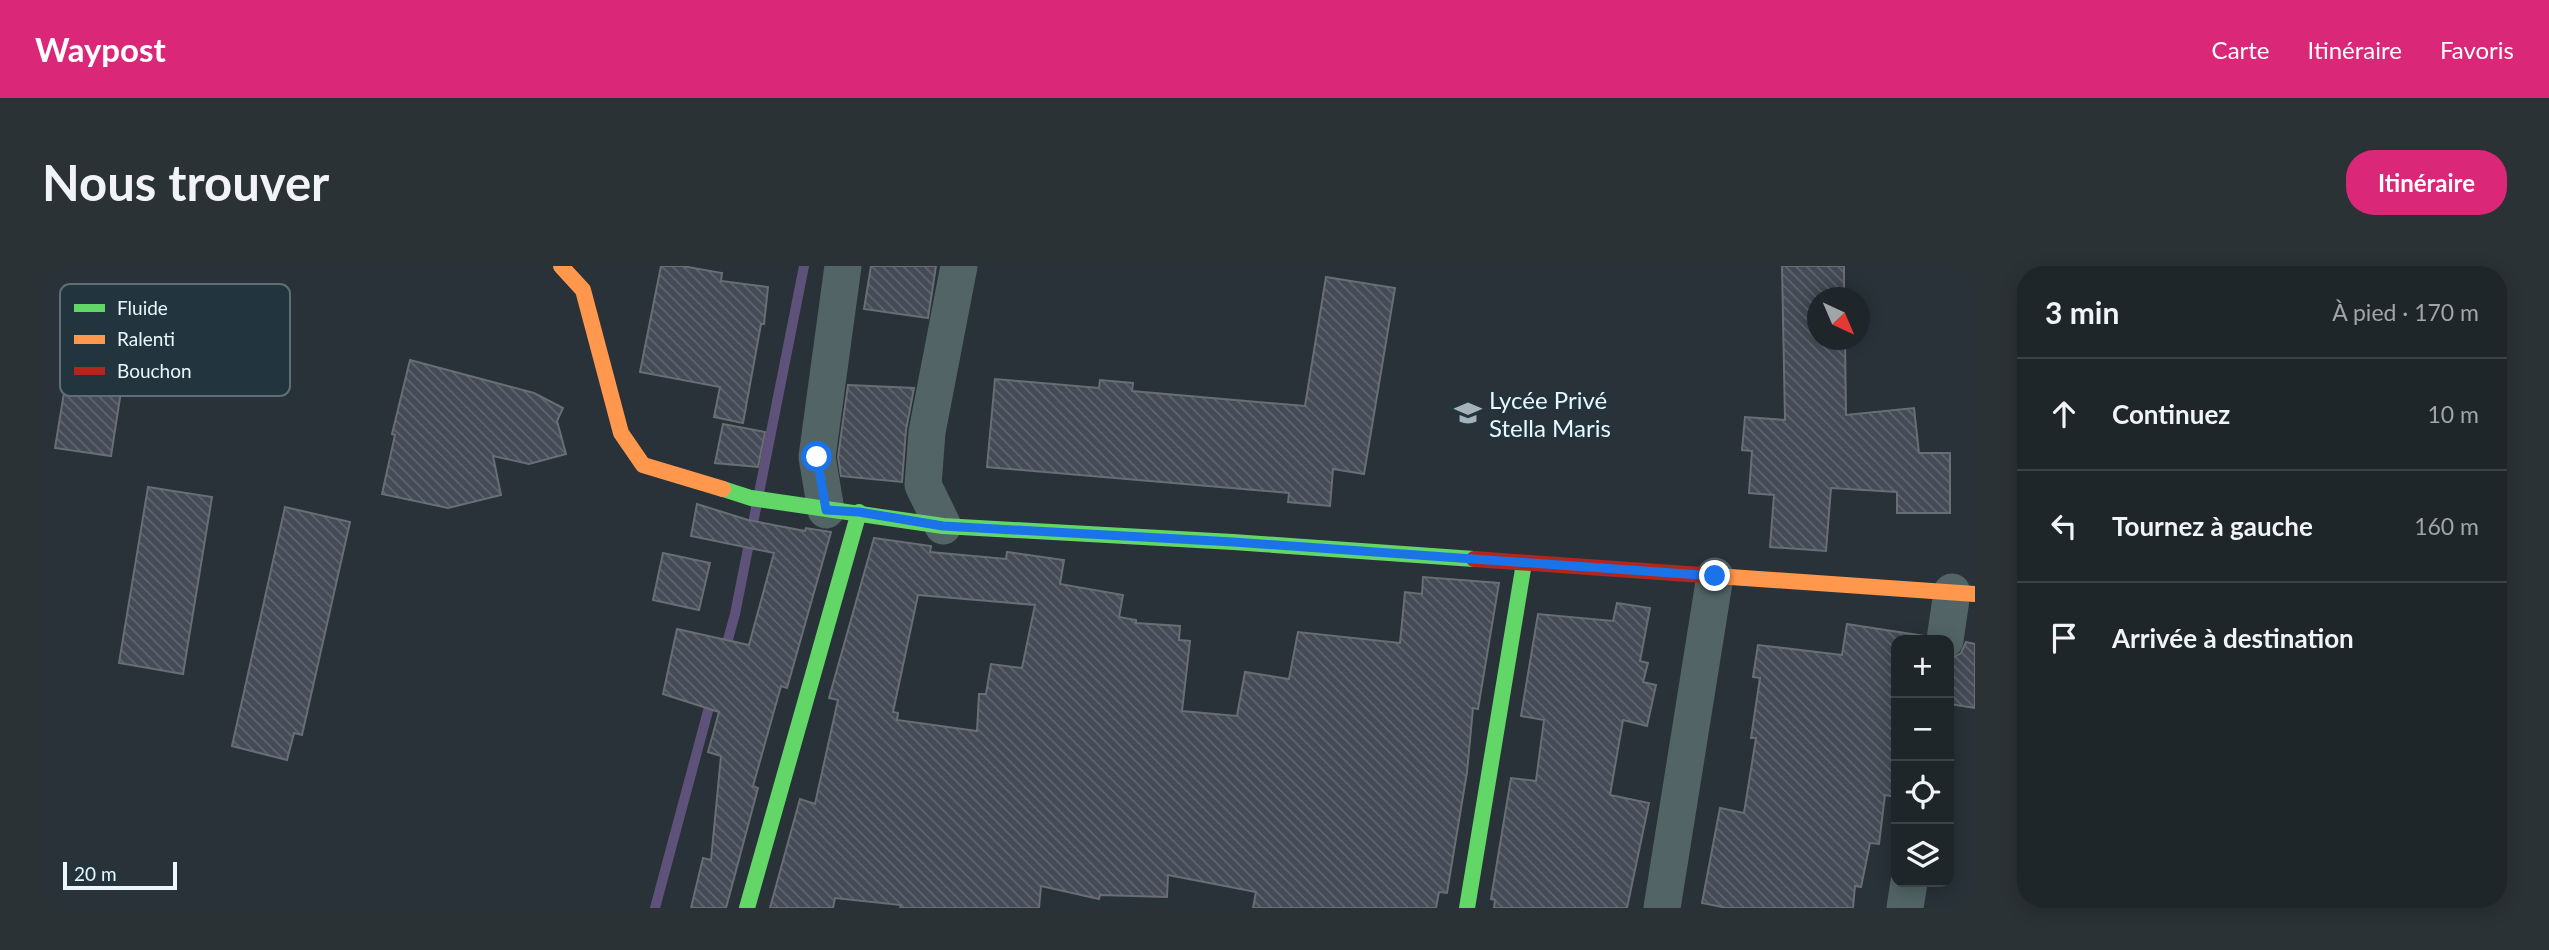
<!DOCTYPE html>
<html lang="fr">
<meta charset="utf-8">
<style>
:root{--surface:#1e262a;--page:#2b3236;--text:#f1f3f6;--muted:#a1a5a8;--line:#3c4347;--accent:#db2777}
body{margin:0;font-family:Lato,sans-serif;background:var(--page);color:var(--text)}
.controls{position:absolute;right:21px;bottom:21px;display:grid;overflow:hidden;border-radius:14px;box-shadow:0 4px 18px #0003}
.controls button{width:63px;height:63px;display:grid;place-items:center;padding:0;border:0;border-bottom:2px solid var(--line);background:var(--surface);color:var(--text);font:35px sans-serif}
.compass{position:absolute;left:1765px;top:21px;width:63px;height:63px;border-radius:50%;background:var(--surface);box-shadow:0 4px 18px #0003;rotate:136deg}
.scale{position:absolute;left:21px;bottom:18px;width:114px;box-sizing:border-box;padding-left:7px;border:4px solid #ebf6fd;border-top:0;font-size:19px;line-height:24px;white-space:nowrap;color:#ebf6fd;-webkit-text-stroke:5px #22343e;paint-order:stroke}
.stop{position:absolute;width:21px;height:21px;margin:-16px;border:5px solid #1a73e8;border-radius:50%;background:#fff}
.stop.end{background:#1a73e8;border-color:#fff;box-shadow:0 2px 7px #0008}
.list{margin:0;padding:0;list-style:none}
h2{display:flex;justify-content:space-between;align-items:center;height:91px;margin:0;padding:0 28px;font-size:30px}
h2 small{font-size:23px;font-weight:400;color:var(--muted)}
.list li{display:grid;grid-template-columns:46px 1fr auto;gap:21px;align-items:center;box-sizing:border-box;height:112px;padding:0 28px;border-top:2px solid var(--line)}
.list b{display:block;font-size:26px;white-space:nowrap}
.list em{font-size:23px;font-style:normal;color:var(--muted)}
.icon{flex:none;width:38px;height:38px;fill:none;stroke:currentColor;stroke-width:2;stroke-linecap:round;stroke-linejoin:round}
.map{position:relative;flex:none;width:1933px;height:642px;overflow:hidden;border-radius:28px}
header{display:flex;align-items:center;gap:42px;box-sizing:border-box;height:98px;padding:0 35px;background:var(--accent);color:#fff}
header strong{font-size:33px}
nav{display:flex;gap:38px;margin-inline-start:auto;font-size:24px}
.intro{display:flex;align-items:center;justify-content:space-between;box-sizing:border-box;height:168px;padding:0 42px}
h1{margin:0;font-size:49px}
.button{padding:18px 32px;border-radius:28px;background:var(--accent);color:#fff;font-size:24px;font-weight:700}
main{display:flex;gap:42px;padding:0 42px}
aside{flex:1;background:var(--surface);border-radius:28px;box-shadow:0 4px 18px #0003}
.map>svg:first-child{display:block}
</style>
<header>
<strong>Waypost</strong>
<nav><a>Carte</a><a>Itinéraire</a><a>Favoris</a></nav>
</header>
<div class="intro"><h1>Nous trouver</h1><a class="button">Itinéraire</a></div>
<main>
<div class="map">
<svg width="1933" height="642" viewBox="0 0 1933 642">
<defs>
<pattern id="building-back-hatch" width="6" height="6" patternUnits="userSpaceOnUse" patternTransform="scale(1.75)"><rect width="6" height="6" fill="#444b56"/><path d="M-1 5l2 2M0 0l6 6M5-1l2 2" fill="none" stroke="#5f666f"/></pattern>
</defs>
<rect width="100%" height="100%" fill="#283238"/>
<g fill="none" stroke-linecap="round" stroke-linejoin="round">
<g stroke="#5e527a" stroke-width="10">
<polyline points="682,388 693,348 762,0"/>
<polyline points="613,642 670,430"/>
</g>
</g>
<g fill="url(#building-back-hatch)" stroke="#686e74" stroke-width="2" fill-rule="evenodd">
<polygon points="619,0 640,0 680,7 679,15 726,21 722,58 719,58 701,157 672,151 678,121 598,106"/>
<polygon points="829,0 894,0 886,52 822,43"/>
<polygon points="1740,0 1802,0 1802,32 1775,32 1775,74 1803,74 1804,149 1872,142 1877,187 1908,187 1908,247 1855,247 1855,226 1789,222 1784,285 1728,281 1732,229 1707,227 1710,185 1700,184 1703,151 1743,154"/>
<polygon points="1284,11 1353,22 1322,208 1291,203 1288,240 1246,236 1247,227 945,201 953,113 1057,122 1058,114 1091,117 1090,125 1263,140"/>
<polygon points="33,59 88,67 69,190 13,182"/>
<polygon points="368,94 492,127 521,142 515,155 524,188 487,198 451,190 459,229 406,242 340,228 353,169 350,168"/>
<polygon points="806,119 872,122 864,164 860,216 799,210 796,191"/>
<polygon points="681,158 723,166 716,201 673,197"/>
<polygon points="106,221 170,231 141,408 77,397"/>
<polygon points="655,238 706,254 763,265 764,262 789,266 745,422 739,420 711,520 716,522 684,642 649,642 661,592 669,594 679,490 666,486 677,446 621,428 635,363 707,379 732,287 649,270"/>
<polygon points="243,241 308,256 260,469 252,467 245,494 190,480"/>
<path d="M832 272 889 280 888 286 964 293 965 286 1022 294 1018 318 1081 329 1077 351 1094 354V357L1138 360 1137 374 1148 375 1140 445 1195 450 1203 406 1247 413 1256 366 1358 377 1363 326 1380 328 1381 311 1457 317 1436 443 1431 442 1425 506 1405 627 1397 626 1394 642H1211L1214 626 1126 609 1125 631 1058 629 1057 633 999 620 997 642H858L859 639 793 632 791 642H728L758 533 773 538 796 434 787 432ZM876 329 993 339 980 402 949 398 944 428H937L935 465 855 454 856 447 851 446Z"/>
<polygon points="621,287 668,297 657,344 611,334"/>
<polygon points="1575,337 1608,342 1598,395 1606,397 1601,416 1614,419 1605,460 1581,454 1568,529 1607,537 1585,642 1452,642 1453,634 1449,633 1469,512 1494,515 1502,454 1479,450 1496,348 1571,355"/>
<polygon points="1805,358 1882,370 1883,374 1854,374 1854,531 1843,529 1837,578 1828,577 1819,621 1813,620 1811,642 1685,642 1660,637 1678,542 1702,547 1714,472 1709,472 1718,412 1711,411 1716,379 1800,389"/>
<polygon points="1924,376 1933,378 1933,442 1907,438 1907,394 1919,387"/>
</g>
<g fill="none" stroke-linecap="round" stroke-linejoin="round">
<g stroke="#526465" stroke-width="37">
<polyline points="784,244 775,191 801,0"/>
<polyline points="901,260 881,219 885,166 917,0"/>
<polyline points="1903,374 1910,326"/>
<polyline points="1620,642 1673,310"/>
<polyline points="1863,642 1867,616"/>
</g>
<g stroke="#63d668" stroke-width="16">
<polyline points="681,223 709,232 901,260 1191,276 1432,293"/>
<polyline points="705,642 817,246"/>
<polyline points="1425,642 1482,297"/>
</g>
<g stroke="#ff974d" stroke-width="16">
<polyline points="519,0 541,24 579,167 601,199 681,223"/>
<polyline points="1674,310 1933,328"/>
</g>
<polyline stroke="#b3261e" stroke-width="16" points="1432,293 1674,310"/>
</g>
<g fill="none" stroke-linecap="round" stroke-linejoin="round">
<polyline stroke="#1a73e8" stroke-width="9" points="775,191 784,244 817,246 901,260 1191,276 1673,310"/>
</g>
<defs>
<symbol id="school-bare" viewBox="-9 -9 18 18"><path d="M0-5L7-2L0 1L-7-2ZM-4 1L0 2.5L4 1V4Q0 6-4 4Z" fill="#a7b1b8" stroke="#22343e" stroke-width="2.5" paint-order="stroke"/></symbol>
</defs>
<g fill-rule="evenodd">
<use href="#school-bare" x="1407" y="128" width="38" height="38"/>
</g>
<g text-anchor="middle" dominant-baseline="central" stroke-width="5" stroke-linejoin="round" paint-order="stroke">
<g font-size="24" fill="#ebf6fd" stroke="#22343e" text-anchor="start">
<text x="1447" y="133">Lycée Privé<tspan x="1447" dy="28">Stella Maris</tspan></text>
</g>
</g>
<rect x="18" y="18" width="230" height="112" rx="10" fill="#22343e" stroke="#5e6e77" stroke-width="2"/>
<rect x="32" y="38" width="31" height="8" fill="#63d668"/>
<rect x="32" y="69" width="31" height="9" fill="#ff974d"/>
<rect x="32" y="101" width="31" height="8" fill="#b3261e"/>
<g font-size="19" fill="#ebf6fd">
<text x="75" y="49">Fluide</text>
<text x="75" y="80">Ralenti</text>
<text x="75" y="112">Bouchon</text>
</g>
</svg>
<div class="controls">
<button>+</button>
<button>−</button>
<button><svg class="icon" aria-label="locate" viewBox="0 0 24 24"><circle cx="12" cy="12" r="6"/><path d="M12 2v4M12 18v4M2 12h4M18 12h4"/></svg></button>
<button><svg class="icon" aria-label="layers" viewBox="0 0 24 24"><path d="M12 4l9 5-9 5-9-5zM3 14l9 5 9-5"/></svg></button>
</div>
<svg class="compass" viewBox="-18 -18 36 36"><path d="M0-13l5 13h-10z" fill="#e53935"/><path d="M0 13l5-13h-10z" fill="#a1a5a8"/></svg>
<div class="scale">20 m</div>
<div class="stop" style="left:775px;top:191px"></div>
<div class="stop end" style="left:1673px;top:310px"></div>
</div>
<aside>
<h2>3 min<small>À pied · 170 m</small></h2>
<ul class="list">
<li><svg class="icon" aria-label="ahead" viewBox="0 0 24 24"><path d="M12 20V5M6 11l6-6 6 6"/></svg><div><b>Continuez</b></div><em>10 m</em></li>
<li><svg class="icon" aria-label="left" viewBox="0 0 24 24"><path d="M17 20v-9H6M10 6l-5 5 5 5"/></svg><div><b>Tournez à gauche</b></div><em>160 m</em></li>
<li><svg class="icon" aria-label="arrive" viewBox="0 0 24 24"><path d="M6 21V4h12l-3 4 3 4H6"/></svg><div><b>Arrivée à destination</b></div></li>
</ul>
</aside>
</main>
